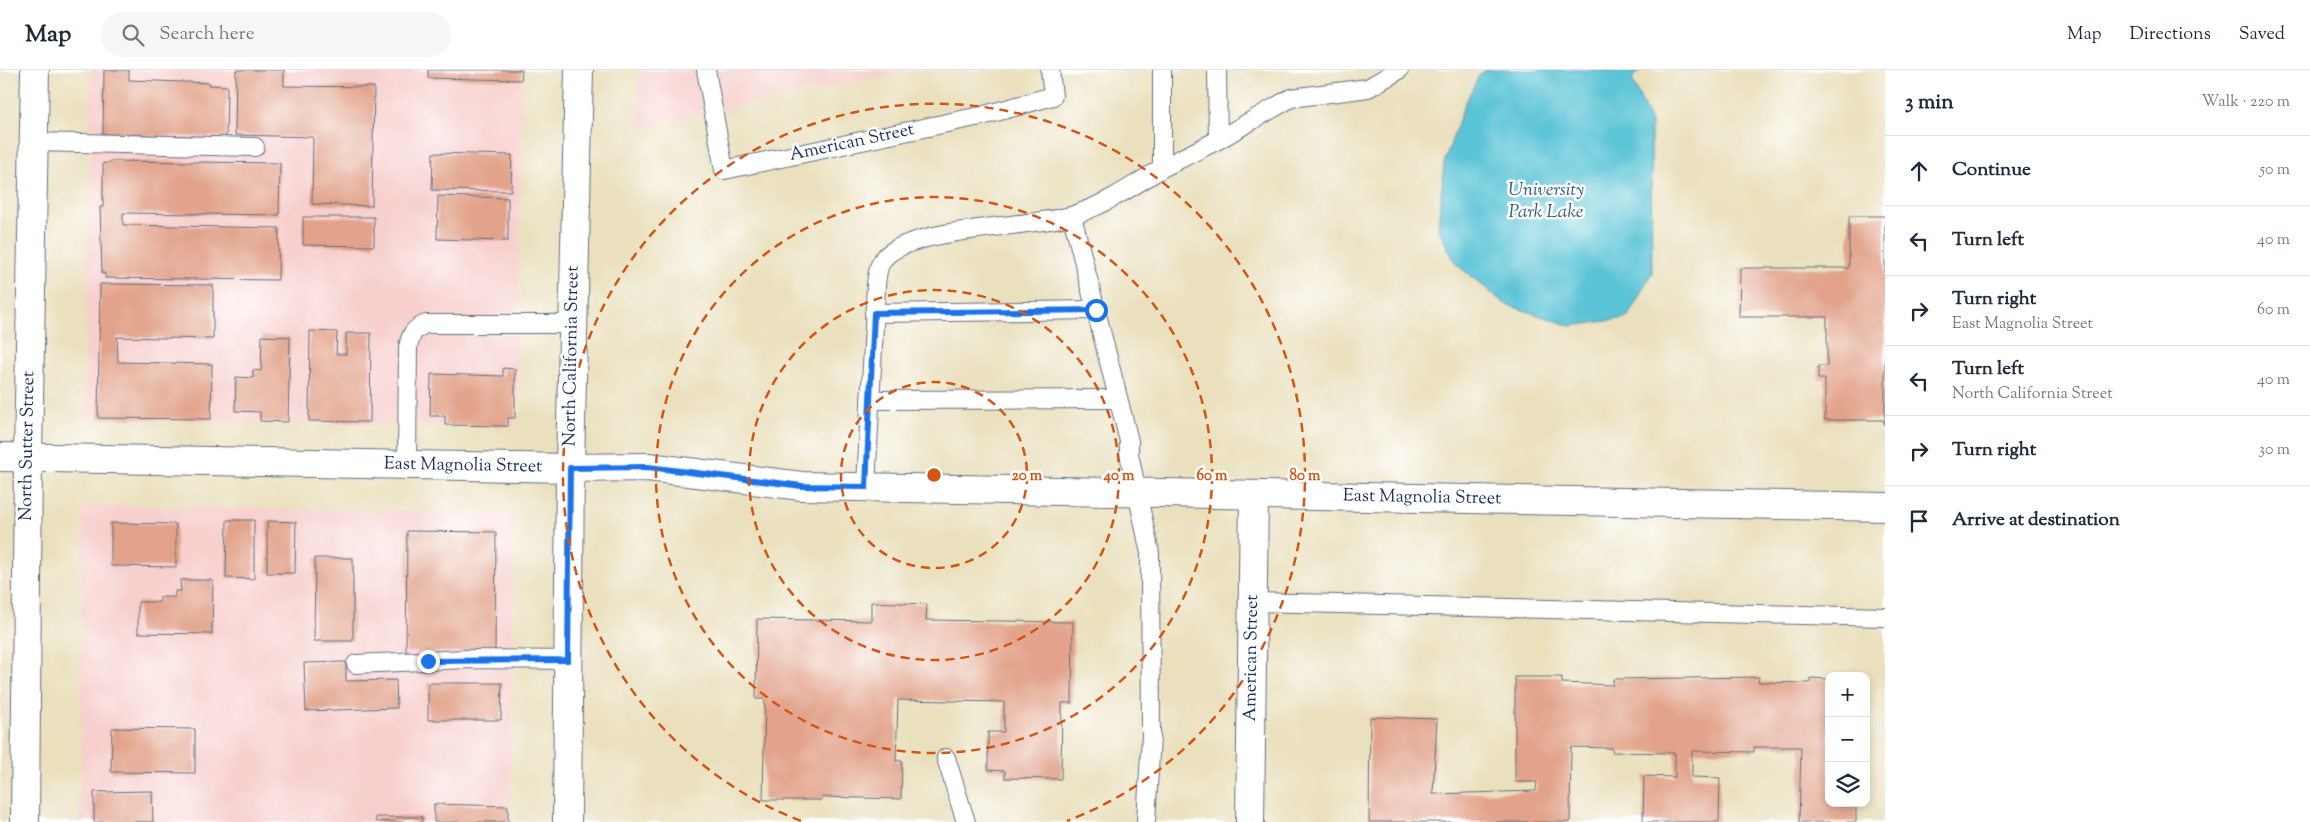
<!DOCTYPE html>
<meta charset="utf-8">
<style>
:root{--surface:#fff;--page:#f6f6f7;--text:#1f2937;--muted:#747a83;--line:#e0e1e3}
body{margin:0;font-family:"Sorts Mill Goudy",serif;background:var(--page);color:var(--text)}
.controls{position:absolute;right:15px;bottom:15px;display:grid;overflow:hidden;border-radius:10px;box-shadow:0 2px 8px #0003}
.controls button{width:45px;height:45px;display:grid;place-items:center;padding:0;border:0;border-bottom:1px solid var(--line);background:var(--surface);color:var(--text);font:25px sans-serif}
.stop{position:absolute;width:15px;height:15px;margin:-11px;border:4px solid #1a73e8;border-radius:50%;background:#fff}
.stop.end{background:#1a73e8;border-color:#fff;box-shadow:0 1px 5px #0008}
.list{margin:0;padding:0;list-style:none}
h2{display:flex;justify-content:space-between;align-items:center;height:65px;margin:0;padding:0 20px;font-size:21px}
h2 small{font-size:16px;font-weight:400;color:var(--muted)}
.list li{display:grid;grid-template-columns:32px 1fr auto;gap:15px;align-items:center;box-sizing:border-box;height:70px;padding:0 20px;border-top:1px solid var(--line)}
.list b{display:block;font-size:19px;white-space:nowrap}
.list p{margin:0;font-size:16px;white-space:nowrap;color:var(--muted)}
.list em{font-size:16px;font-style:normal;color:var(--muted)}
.icon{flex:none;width:28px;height:28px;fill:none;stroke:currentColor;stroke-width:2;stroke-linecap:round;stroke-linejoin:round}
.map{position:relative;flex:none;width:1885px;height:752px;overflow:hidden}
header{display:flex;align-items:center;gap:30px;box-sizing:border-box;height:70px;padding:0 25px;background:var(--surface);border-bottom:1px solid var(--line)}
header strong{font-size:24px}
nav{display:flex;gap:28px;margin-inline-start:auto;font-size:18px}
.search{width:350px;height:45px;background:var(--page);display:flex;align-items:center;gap:12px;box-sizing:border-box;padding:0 18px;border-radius:28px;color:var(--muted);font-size:19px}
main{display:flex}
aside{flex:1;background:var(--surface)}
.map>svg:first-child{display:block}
</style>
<header>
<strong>Map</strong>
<div class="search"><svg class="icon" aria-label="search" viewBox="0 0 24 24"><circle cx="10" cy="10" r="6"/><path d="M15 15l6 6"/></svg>Search here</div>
<nav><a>Map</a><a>Directions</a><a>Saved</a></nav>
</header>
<main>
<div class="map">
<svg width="1885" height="752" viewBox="0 0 1885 752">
<rect width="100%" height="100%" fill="#fff"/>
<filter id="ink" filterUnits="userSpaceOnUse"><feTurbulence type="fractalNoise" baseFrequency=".02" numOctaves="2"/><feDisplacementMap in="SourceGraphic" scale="10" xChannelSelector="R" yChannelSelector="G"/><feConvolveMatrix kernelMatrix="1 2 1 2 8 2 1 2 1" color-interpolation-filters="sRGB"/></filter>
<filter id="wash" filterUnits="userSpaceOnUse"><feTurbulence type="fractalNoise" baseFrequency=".0096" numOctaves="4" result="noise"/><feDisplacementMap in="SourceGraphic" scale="20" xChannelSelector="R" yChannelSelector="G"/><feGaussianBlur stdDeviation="1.12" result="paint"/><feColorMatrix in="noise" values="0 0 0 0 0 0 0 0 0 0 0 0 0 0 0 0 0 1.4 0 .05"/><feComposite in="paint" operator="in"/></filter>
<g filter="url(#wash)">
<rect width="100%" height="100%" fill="#eae0bd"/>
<g fill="#f7d0ce">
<polygon points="91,0 522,0 516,357 85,349"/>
<polygon points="639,0 911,0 639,57"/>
<polygon points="83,435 514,443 510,752 80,752"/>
</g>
<polygon fill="#5bc4d7" stroke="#3b7a9a" points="1486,0 1640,0 1632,10 1651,52 1652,202 1627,248 1571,256 1505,234 1456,194 1438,158 1444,93 1465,33 1480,4"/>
<g id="blocks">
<g fill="#e2a38a">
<polygon points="104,0 129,0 129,10 210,13 209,15 227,16 226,67 103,64"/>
<polygon points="236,0 284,0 284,16 374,17 372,136 312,134 313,67 235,65"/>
<polygon points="428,0 522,0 521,10 428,8"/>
<polygon points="433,83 512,85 511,121 432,120"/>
<polygon points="110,91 280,93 279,145 123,143 123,155 279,158 278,210 105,208 105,203 102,204 100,137 103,137 103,93 109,93"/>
<polygon points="438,126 508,128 508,171 437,169"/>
<polygon points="1849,146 1885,146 1885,356 1883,350 1825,350 1825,309 1818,309 1818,296 1827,296 1827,247 1739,247 1740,198 1849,198"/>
<polygon points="303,147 374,147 374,176 303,175"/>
<polygon points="100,214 213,215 213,269 117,267 118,292 212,294 211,349 98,348"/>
<polygon points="310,261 337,262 336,284 346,284 346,263 371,263 370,352 309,351"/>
<polygon points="262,266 290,267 288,352 260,351 260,342 235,341 236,307 253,308 253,300 261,301"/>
<polygon points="503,298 515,299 515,348 508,348 508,356 445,355 445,346 430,346 431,304 503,306"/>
<polygon points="227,450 254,450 254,509 226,508"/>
<polygon points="267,451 296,452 295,503 267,503"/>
<polygon points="111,453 176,454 176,497 111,496"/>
<polygon points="407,461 496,462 495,582 406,582"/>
<polygon points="315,488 353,488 353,571 314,571"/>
<polygon points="180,510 213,510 212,564 138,563 138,532 160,532 160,527 175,527 175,521 181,521"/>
<polygon points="871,532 927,534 926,550 1073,552 1072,633 1062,633 1061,709 1005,708 1005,701 988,700 988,662 1004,662 1004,632 898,630 896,691 902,691 901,729 822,727 822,730 763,730 765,629 756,629 757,549 871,551"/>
<polygon points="346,592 346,611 396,610 397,638 306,641 304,593"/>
<polygon points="1515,607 1562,607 1562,613 1613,615 1613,609 1759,607 1758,612 1810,613 1810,608 1829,609 1829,733 1856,733 1856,752 1799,752 1801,677 1754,677 1754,682 1692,681 1692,707 1720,708 1719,752 1643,752 1644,706 1675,707 1675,683 1612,682 1612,678 1571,677 1570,752 1369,752 1370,647 1437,649 1433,724 1536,721 1537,712 1515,712"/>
<polygon points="428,613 502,613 501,650 428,650"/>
<polygon points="112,658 195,659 195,703 111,702"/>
<polygon points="152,721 153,752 94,752 94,722"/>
<polygon points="434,734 508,736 508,752 434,752"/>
<rect x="376" y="747" width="46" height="5"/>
</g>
</g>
</g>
<g filter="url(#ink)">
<use href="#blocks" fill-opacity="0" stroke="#636d7f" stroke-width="1"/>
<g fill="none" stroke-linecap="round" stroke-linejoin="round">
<defs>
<g id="lane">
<polyline points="706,0 724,100 985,45 1053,26 1050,0"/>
<polyline points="1217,0 1218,70"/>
<polyline points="34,72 255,77"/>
<polyline points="1162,98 1218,70 1291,28 1368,18 1399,0"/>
<polyline points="1072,146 1129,371 1129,384 1150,483 1151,666 1146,752"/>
<polyline points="874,243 1096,240"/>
<polyline points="870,330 1118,329"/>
<path d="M407 395 408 277C411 264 413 259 426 254H573"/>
<path d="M866 417 876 215C877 209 877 199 881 193 898 156 1035 158 1074 145 1106 134 1133 116 1162 98V0"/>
<polyline points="1253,532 1885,547"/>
<polyline points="356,594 467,589 569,590"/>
<polyline points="946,688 966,752"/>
</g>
<g id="street">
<polyline points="0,387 570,398 648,397 802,416 1885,437"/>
<polyline points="25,752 28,387 35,0"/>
<polyline points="1250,752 1254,425"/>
</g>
<polyline id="secondary" points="567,752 570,398 579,0"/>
</defs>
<use href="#lane" stroke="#636d7f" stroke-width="20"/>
<use href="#street" stroke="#636d7f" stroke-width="30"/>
<use href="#secondary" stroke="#636d7f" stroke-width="30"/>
<use href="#lane" stroke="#fff" stroke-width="18"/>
<use href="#street" stroke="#fff" stroke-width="28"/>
<use href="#secondary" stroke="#fff" stroke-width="28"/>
</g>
</g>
<g fill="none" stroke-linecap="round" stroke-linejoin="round" filter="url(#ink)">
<polyline stroke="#1a73e8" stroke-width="6" points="428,591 568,590 570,398 648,397 802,416 866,417 874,243 1096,240"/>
</g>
<g fill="none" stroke="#d45514" stroke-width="2.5" stroke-dasharray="9 6">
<circle cx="934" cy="405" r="93"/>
<circle cx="934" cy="405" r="185"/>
<circle cx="934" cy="405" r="278"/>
<path d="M801 751A371 371 0 1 1 1067 751"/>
</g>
<g text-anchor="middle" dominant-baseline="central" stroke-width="5" stroke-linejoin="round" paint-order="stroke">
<g font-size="18" fill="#1b2f5e" stroke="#fff">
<text transform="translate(852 73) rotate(-12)">American Street</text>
<text transform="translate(572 286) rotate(-89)">North California Street</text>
<text transform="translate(28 376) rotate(-89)">North Sutter Street</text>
<text transform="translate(463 396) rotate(1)">East Magnolia Street</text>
<text transform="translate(1422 428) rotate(1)">East Magnolia Street</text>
<text transform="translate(1252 588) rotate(-89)">American Street</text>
</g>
<g font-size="19" font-style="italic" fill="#2e5c82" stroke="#fff">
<text x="1546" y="120">University<tspan x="1546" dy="22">Park Lake</tspan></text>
</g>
</g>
<circle cx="934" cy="405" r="8" fill="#d45514" stroke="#fff" stroke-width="2.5"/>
<g font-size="15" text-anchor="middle" font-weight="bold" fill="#d45514" stroke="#fff" stroke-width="5" stroke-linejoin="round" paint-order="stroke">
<text x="1027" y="410">20 m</text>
<text x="1119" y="410">40 m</text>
<text x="1212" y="410">60 m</text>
<text x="1305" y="410">80 m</text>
</g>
</svg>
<div class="controls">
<button>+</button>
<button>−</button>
<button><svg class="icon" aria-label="layers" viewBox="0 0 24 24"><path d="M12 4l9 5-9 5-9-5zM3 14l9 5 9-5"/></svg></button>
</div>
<div class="stop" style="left:1096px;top:240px"></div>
<div class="stop end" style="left:428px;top:591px"></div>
</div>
<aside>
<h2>3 min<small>Walk · 220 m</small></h2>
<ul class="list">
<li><svg class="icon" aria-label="ahead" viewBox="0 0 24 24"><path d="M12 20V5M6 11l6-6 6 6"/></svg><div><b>Continue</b></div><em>50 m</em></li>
<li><svg class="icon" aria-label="left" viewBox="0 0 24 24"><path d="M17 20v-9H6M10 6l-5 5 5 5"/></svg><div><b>Turn left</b></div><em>40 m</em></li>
<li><svg class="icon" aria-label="right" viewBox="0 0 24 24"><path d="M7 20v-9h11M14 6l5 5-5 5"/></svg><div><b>Turn right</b><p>East Magnolia Street</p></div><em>60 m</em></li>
<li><svg class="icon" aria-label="left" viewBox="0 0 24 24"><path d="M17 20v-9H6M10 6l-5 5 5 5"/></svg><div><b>Turn left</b><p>North California Street</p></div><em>40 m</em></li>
<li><svg class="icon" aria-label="right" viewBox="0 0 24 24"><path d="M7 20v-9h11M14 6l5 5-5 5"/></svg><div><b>Turn right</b></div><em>30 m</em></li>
<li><svg class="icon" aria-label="arrive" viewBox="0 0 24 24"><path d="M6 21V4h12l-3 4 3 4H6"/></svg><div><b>Arrive at destination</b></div></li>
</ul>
</aside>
</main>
